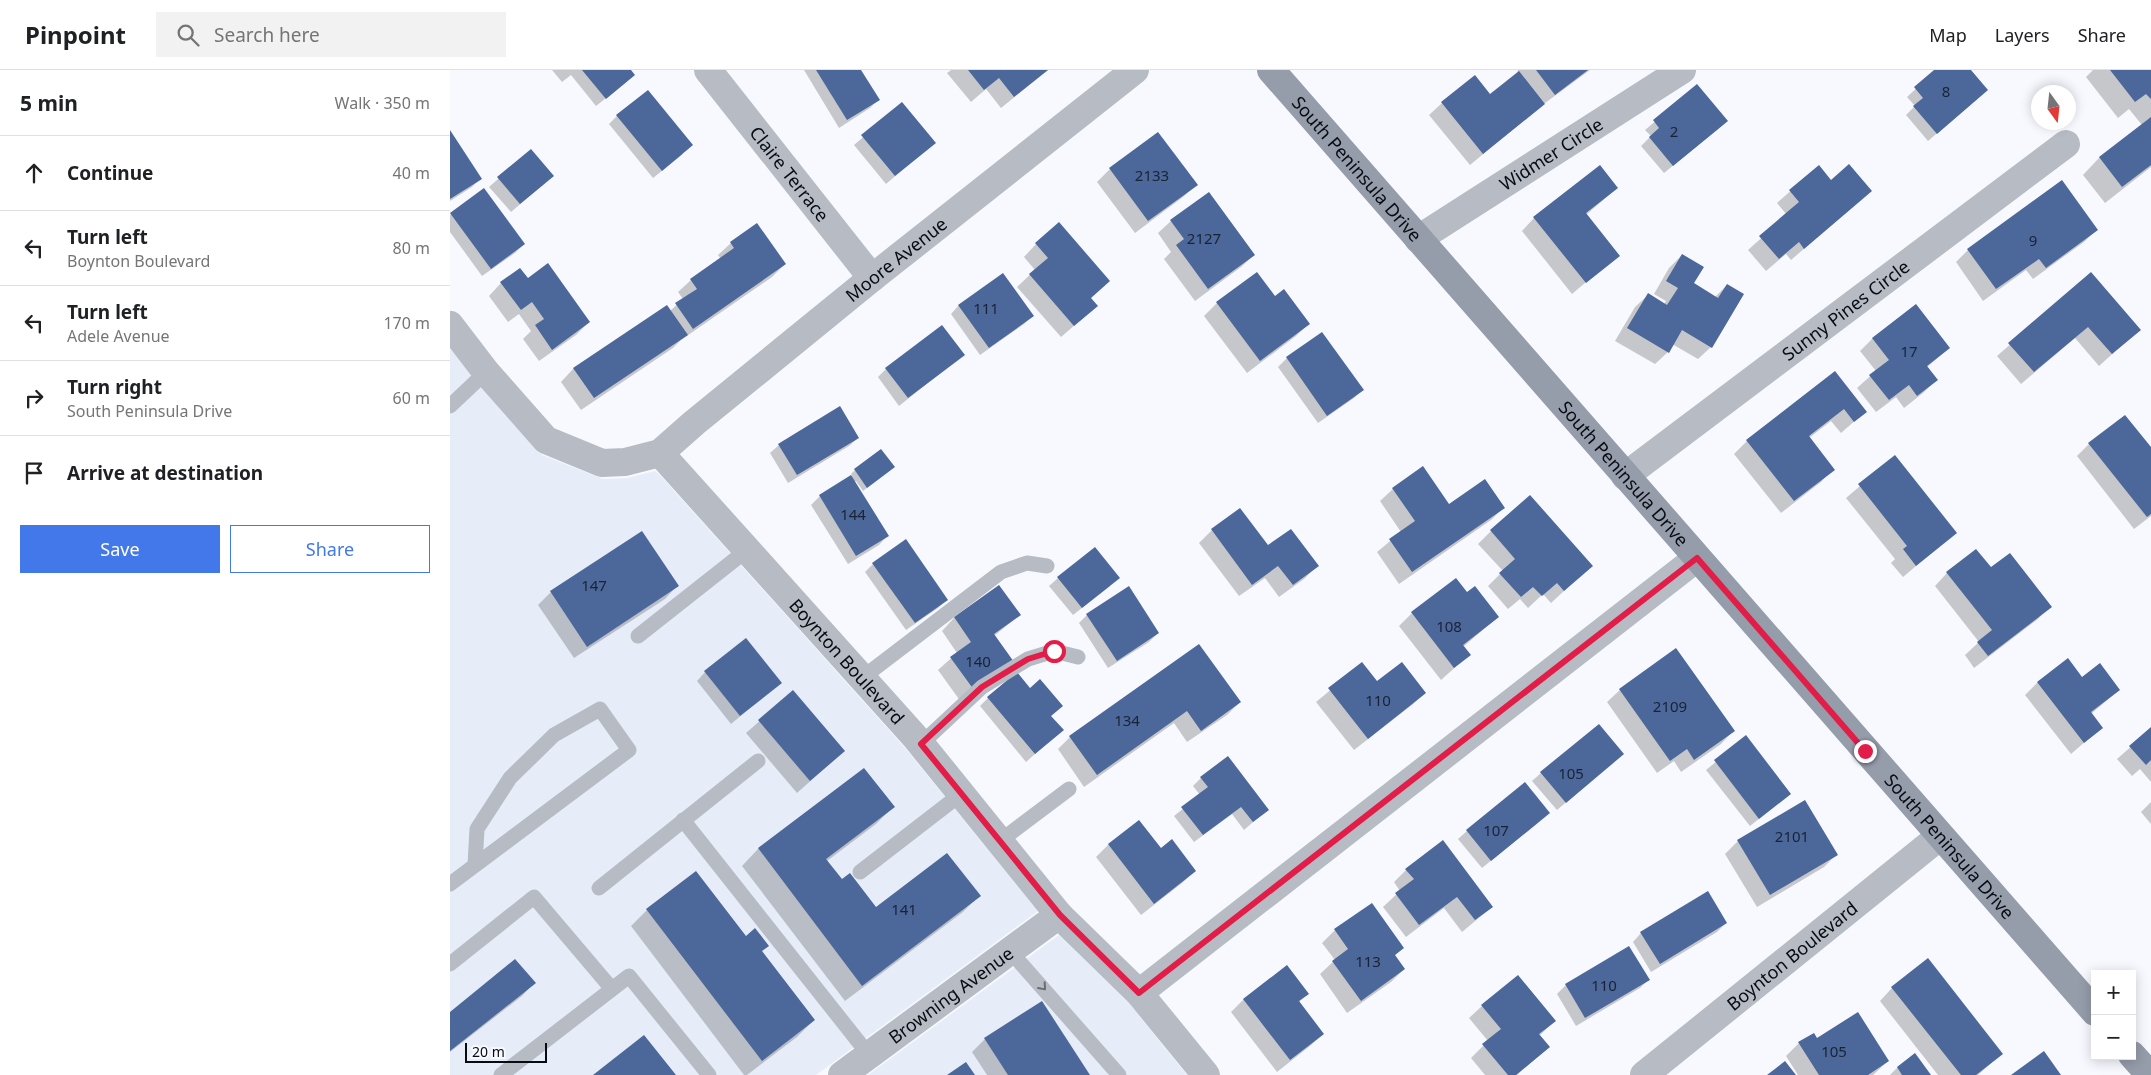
<!DOCTYPE html>
<meta charset="utf-8">
<style>
:root{--surface:#fff;--page:#f2f2f2;--text:#202124;--muted:#757577;--line:#e0e0e0;--accent:#4278e9}
body{margin:0;font-family:"Noto Sans",sans-serif;background:var(--page);color:var(--text)}
.controls{position:absolute;right:15px;bottom:15px;display:grid;overflow:hidden;border-radius:0px;box-shadow:0 2px 12px #0003}
.controls button{width:45px;height:45px;display:grid;place-items:center;padding:0;border:0;border-bottom:1px solid var(--line);background:var(--surface);color:var(--text);font:25px sans-serif}
.compass{position:absolute;left:1581px;top:15px;width:45px;height:45px;border-radius:50%;background:var(--surface);box-shadow:0 2px 12px #0003;rotate:165deg}
.scale{position:absolute;left:15px;bottom:12px;width:82px;box-sizing:border-box;padding-left:5px;border:2px solid #080c12;border-top:0;font-size:14px;line-height:18px;white-space:nowrap;color:#080c12;-webkit-text-stroke:4px #f7f9fe;paint-order:stroke}
.stop{position:absolute;width:15px;height:15px;margin:-11px;border:4px solid #e11d48;border-radius:50%;background:#fff}
.stop.end{background:#e11d48;border-color:#fff;box-shadow:0 1px 5px #0008}
.list{margin:0;padding:0;list-style:none}
h2{display:flex;justify-content:space-between;align-items:center;height:65px;margin:0;padding:0 20px;font-size:21px}
h2 small{font-size:16px;font-weight:400;color:var(--muted)}
.list li{display:grid;grid-template-columns:32px 1fr auto;gap:15px;align-items:center;box-sizing:border-box;height:75px;padding:0 20px;border-top:1px solid var(--line)}
.list b{display:block;font-size:19px;white-space:nowrap}
.list p{margin:0;font-size:16px;white-space:nowrap;color:var(--muted)}
.list em{font-size:16px;font-style:normal;color:var(--muted)}
.actions{display:flex;gap:10px;padding:15px 20px}
.actions a{flex:1;padding:11px 0;border:1px solid var(--accent);border-radius:0px;text-align:center;font-size:18px;color:var(--accent)}
.actions .main{background:var(--accent);color:#fff}
.icon{flex:none;width:28px;height:28px;fill:none;stroke:currentColor;stroke-width:2;stroke-linecap:round;stroke-linejoin:round}
.map{position:relative;flex:none;width:1701px;height:1005px;overflow:hidden}
header{display:flex;align-items:center;gap:30px;box-sizing:border-box;height:70px;padding:0 25px;background:var(--surface);border-bottom:1px solid var(--line)}
header strong{font-size:24px}
nav{display:flex;gap:28px;margin-inline-start:auto;font-size:18px}
.search{width:350px;height:45px;background:var(--page);display:flex;align-items:center;gap:12px;box-sizing:border-box;padding:0 18px;border-radius:0px;color:var(--muted);font-size:19px}
main{display:flex}
aside{flex:1;background:var(--surface)}
.map>svg:first-child{display:block}
</style>
<header>
<strong>Pinpoint</strong>
<div class="search"><svg class="icon" aria-label="search" viewBox="0 0 24 24"><circle cx="10" cy="10" r="6"/><path d="M15 15l6 6"/></svg>Search here</div>
<nav><a>Map</a><a>Layers</a><a>Share</a></nav>
</header>
<main>
<aside>
<h2>5 min<small>Walk · 350 m</small></h2>
<ul class="list">
<li><svg class="icon" aria-label="ahead" viewBox="0 0 24 24"><path d="M12 20V5M6 11l6-6 6 6"/></svg><div><b>Continue</b></div><em>40 m</em></li>
<li><svg class="icon" aria-label="left" viewBox="0 0 24 24"><path d="M17 20v-9H6M10 6l-5 5 5 5"/></svg><div><b>Turn left</b><p>Boynton Boulevard</p></div><em>80 m</em></li>
<li><svg class="icon" aria-label="left" viewBox="0 0 24 24"><path d="M17 20v-9H6M10 6l-5 5 5 5"/></svg><div><b>Turn left</b><p>Adele Avenue</p></div><em>170 m</em></li>
<li><svg class="icon" aria-label="right" viewBox="0 0 24 24"><path d="M7 20v-9h11M14 6l5 5-5 5"/></svg><div><b>Turn right</b><p>South Peninsula Drive</p></div><em>60 m</em></li>
<li><svg class="icon" aria-label="arrive" viewBox="0 0 24 24"><path d="M6 21V4h12l-3 4 3 4H6"/></svg><div><b>Arrive at destination</b></div></li>
</ul>
<div class="actions"><a class="main">Save</a><a>Share</a></div>
</aside>
<div class="map">
<svg width="1701" height="1005" viewBox="0 0 1701 1005">
<rect width="100%" height="100%" fill="#f7f9fe"/>
<g fill="#e7edf8">
<polygon points="0,278 26,312 92,385 153,409 177,408 205,401 210,405 456,679 588,841 366,1005 0,1005"/>
<polygon points="609,865 679,933 737,1005 418,1005"/>
</g>
<g fill="#0003">
<polygon points="102,0 179,0 175,13 146,36 121,5 112,12"/>
<polygon points="354,0 410,0 428,30 420,38 389,58"/>
<polygon points="501,0 598,0 551,38 536,19 521,32 497,3"/>
<polygon points="1068,0 1140,0 1091,36 1020,95 979,45 992,33 1040,25 1067,4"/>
<polygon points="1486,0 1520,0 1528,28 1478,71 1456,45 1465,36 1457,27"/>
<polygon points="1643,0 1701,0 1701,97 1655,133 1633,105 1649,88 1692,55 1679,39 1668,48 1636,7"/>
<polygon points="1247,16 1268,59 1214,103 1191,76 1201,66 1195,60"/>
<polygon points="452,34 484,73 436,114 404,75"/>
<polygon points="167,46 233,84 203,108 159,54"/>
<polygon points="0,62 30,109 22,117 0,131"/>
<polygon points="708,64 746,115 733,127 685,163 647,112 660,99"/>
<polygon points="80,81 94,114 61,142 39,117"/>
<polygon points="1368,97 1381,111 1421,121 1341,190 1336,184 1316,201 1298,180 1337,145 1327,133"/>
<polygon points="1167,118 1136,145 1168,185 1122,224 1072,161 1084,148"/>
<polygon points="34,120 74,174 65,183 32,206 0,162 0,145"/>
<polygon points="721,151 804,185 791,197 745,231 714,189 721,182 708,163"/>
<polygon points="1646,160 1634,172 1583,209 1576,200 1533,231 1506,192 1518,180"/>
<polygon points="281,173 335,194 322,207 231,270 223,278 131,340 111,312 123,299 217,236 220,241 233,229 228,222 241,210 271,189 268,185"/>
<polygon points="586,174 640,228 633,248 611,267 567,217 585,200 574,187"/>
<polygon points="1232,185 1242,214 1265,227 1277,215 1261,277 1248,289 1222,274 1218,282 1205,294 1165,271 1185,237 1198,225 1214,234 1216,231 1204,224 1219,198"/>
<polygon points="1641,204 1689,260 1649,296 1625,268 1571,314 1547,286"/>
<polygon points="77,210 139,252 126,265 89,291 73,269 81,261 69,244 58,252 39,226 51,213"/>
<polygon points="825,227 858,254 846,266 797,303 754,246 767,233"/>
<polygon points="509,235 582,246 574,254 530,285 501,244"/>
<polygon points="1465,235 1499,278 1476,298 1486,310 1473,323 1454,338 1446,327 1426,342 1407,318 1426,301 1410,281 1422,269"/>
<polygon points="872,264 912,320 904,328 868,353 828,297 837,288"/>
<polygon points="513,285 449,336 428,307 436,299"/>
<polygon points="1384,303 1415,342 1391,363 1381,351 1359,368 1383,399 1371,412 1331,443 1284,384 1297,371"/>
<polygon points="408,368 399,376 338,413 320,383 329,375"/>
<polygon points="1639,374 1701,379 1701,446 1684,459 1627,386"/>
<polygon points="431,381 439,401 413,421 406,411 404,412 437,466 429,475 398,494 361,435 370,426 402,406 401,404 405,400"/>
<polygon points="1444,387 1505,463 1453,507 1441,493 1445,489 1396,428"/>
<polygon points="943,419 999,436 1053,438 1041,450 949,514 927,482 951,462 930,431"/>
<polygon points="762,460 818,477 867,496 854,509 829,527 815,508 789,526 749,473"/>
<polygon points="1041,461 1141,496 1101,533 1093,524 1078,538 1070,529 1058,539 1038,516 1053,501 1028,474"/>
<polygon points="423,494 496,530 488,538 456,560 415,502"/>
<polygon points="1541,499 1600,536 1588,549 1524,598 1515,585 1529,572 1485,516 1497,503"/>
<polygon points="608,508 660,516 623,545 599,516"/>
<polygon points="1006,509 1017,524 1048,547 1013,577 1019,585 991,610 949,556 962,543"/>
<polygon points="227,516 215,529 124,588 88,535 101,522"/>
<polygon points="549,516 570,545 544,566 562,592 511,632 488,600 507,583 492,561 504,548"/>
<polygon points="637,545 708,563 699,572 658,598 629,553"/>
<polygon points="749,576 790,632 777,645 737,672 724,653 634,717 608,679 620,667"/>
<polygon points="1617,590 1632,608 1669,620 1641,644 1652,657 1621,684 1575,625 1587,613"/>
<polygon points="912,594 927,613 975,623 962,635 904,680 866,632"/>
<polygon points="255,602 330,613 281,654 247,611"/>
<polygon points="1170,620 1283,661 1271,674 1231,702 1224,691 1207,703 1157,632"/>
<polygon points="343,622 394,681 347,723 296,663"/>
<polygon points="538,628 600,646 612,660 576,692 530,636"/>
<polygon points="1701,659 1701,712 1690,699 1682,706 1667,689"/>
<polygon points="1296,667 1340,724 1300,756 1256,700"/>
<polygon points="1173,684 1107,740 1082,711 1091,703"/>
<polygon points="414,700 443,737 426,754 377,791 391,811 425,838 529,826 513,842 395,931 292,796 308,779"/>
<polygon points="751,708 817,740 794,760 782,744 744,772 724,746 750,725 743,716"/>
<polygon points="1701,732 1701,754 1691,742"/>
<polygon points="689,751 711,779 745,801 732,813 691,845 646,787 658,775"/>
<polygon points="1090,751 1032,798 1008,769 1017,761"/>
<polygon points="1288,771 1386,785 1374,797 1307,837 1275,784"/>
<polygon points="956,800 1042,837 1012,862 994,838 956,867 933,837 950,821 944,812"/>
<polygon points="197,840 296,867 311,881 364,950 347,967 297,1005 294,1005 181,856"/>
<polygon points="1276,853 1267,862 1201,902 1183,872 1191,863"/>
<polygon points="885,860 953,878 944,886 954,899 941,912 897,943 870,904 885,890 872,873"/>
<polygon points="1179,878 1198,910 1190,918 1126,956 1107,924 1116,915"/>
<polygon points="84,913 72,926 0,982 0,944"/>
<polygon points="1442,918 1552,983 1528,1005 1488,1005 1430,931"/>
<polygon points="858,923 849,932 873,964 860,976 827,1002 781,942 794,929"/>
<polygon points="591,933 638,1005 537,1005 522,982 535,969"/>
<polygon points="1032,936 1105,951 1089,966 1098,977 1067,1005 1035,1005 1021,988 1038,971 1019,948"/>
<polygon points="1367,970 1438,991 1423,1005 1348,1005 1336,986 1349,973"/>
<polygon points="1465,985 1479,1005 1440,1005 1447,998"/>
</g>
<g fill="#4c679a">
<polygon points="132,0 181,0 185,5 156,29"/>
<polygon points="366,0 411,0 430,30 397,50"/>
<polygon points="518,0 598,0 564,27 549,8 534,20"/>
<polygon points="1086,0 1138,0 1105,25"/>
<polygon points="1484,0 1521,0 1538,20 1487,64 1463,36 1473,28 1464,17"/>
<polygon points="1660,0 1701,0 1701,29 1696,24 1685,32"/>
<polygon points="1069,1 1095,34 1033,84 991,32 1025,5 1040,24"/>
<polygon points="1247,14 1278,51 1223,96 1199,67 1209,58 1203,50"/>
<polygon points="198,20 243,75 212,101 166,45"/>
<polygon points="452,32 486,73 445,106 411,65"/>
<polygon points="1701,47 1701,95 1672,117 1649,87"/>
<polygon points="0,60 32,109 0,129"/>
<polygon points="708,62 748,115 698,151 659,98"/>
<polygon points="81,79 104,106 70,134 47,107"/>
<polygon points="1399,94 1422,121 1354,179 1349,172 1329,189 1309,166 1349,132 1339,120 1369,95 1381,110"/>
<polygon points="1150,95 1168,118 1136,143 1170,186 1136,213 1083,147"/>
<polygon points="1612,110 1648,160 1596,198 1589,189 1546,219 1517,179"/>
<polygon points="34,118 75,174 41,199 0,143"/>
<polygon points="759,122 805,185 758,219 726,175 734,169 720,150"/>
<polygon points="609,152 660,211 641,228 648,236 624,256 579,204 598,188 585,173"/>
<polygon points="307,153 336,194 243,259 225,233 247,219 240,209 284,178 280,172"/>
<polygon points="1232,184 1254,197 1244,213 1268,228 1277,214 1294,224 1262,278 1232,260 1219,283 1177,258 1198,223 1217,235 1228,218 1216,211"/>
<polygon points="98,193 140,252 102,280 85,255 94,249 82,232 71,240 50,212 70,198 78,208"/>
<polygon points="807,202 825,226 834,219 860,254 810,291 766,232"/>
<polygon points="1641,202 1691,260 1662,284 1638,257 1584,302 1558,273"/>
<polygon points="553,203 584,246 539,278 508,235"/>
<polygon points="1466,234 1500,278 1477,296 1488,310 1467,326 1459,315 1439,330 1419,305 1439,290 1422,268"/>
<polygon points="217,235 238,265 144,328 123,298"/>
<polygon points="492,255 515,285 458,328 435,298"/>
<polygon points="872,262 914,320 877,346 836,287"/>
<polygon points="1385,301 1417,342 1404,352 1394,339 1359,366 1385,400 1344,431 1296,370"/>
<polygon points="390,336 409,368 347,405 328,374"/>
<polygon points="1675,345 1701,377 1701,444 1697,447 1638,373"/>
<polygon points="431,379 445,397 417,418 404,399"/>
<polygon points="1445,385 1507,463 1466,496 1453,479 1457,476 1408,414"/>
<polygon points="973,396 999,434 1035,409 1055,438 962,502 939,469 965,451 942,418"/>
<polygon points="401,405 439,466 406,486 369,425"/>
<polygon points="1080,425 1143,496 1114,521 1107,513 1092,526 1083,517 1071,527 1049,503 1065,489 1040,460"/>
<polygon points="790,438 818,475 841,459 869,496 843,515 828,496 802,515 761,459"/>
<polygon points="192,461 229,516 137,577 100,521"/>
<polygon points="456,469 498,530 465,553 422,493"/>
<polygon points="645,477 670,508 632,538 607,507"/>
<polygon points="1526,479 1541,497 1560,483 1602,537 1538,586 1527,572 1542,560 1496,502"/>
<polygon points="1006,508 1017,522 1025,516 1049,547 1013,575 1021,585 1004,598 961,542"/>
<polygon points="549,515 571,545 544,564 564,592 524,620 500,587 521,572 504,547"/>
<polygon points="679,516 709,563 667,591 636,544"/>
<polygon points="296,568 332,613 290,646 254,601"/>
<polygon points="749,574 791,632 751,661 737,641 647,705 619,666"/>
<polygon points="1226,578 1285,661 1244,690 1237,679 1220,691 1169,619"/>
<polygon points="1618,588 1632,607 1650,593 1670,620 1641,642 1653,658 1634,673 1587,612"/>
<polygon points="912,592 927,611 952,592 976,623 918,669 878,618"/>
<polygon points="567,602 580,618 590,609 613,636 601,646 614,660 585,684 537,627"/>
<polygon points="343,620 395,681 360,711 308,650"/>
<polygon points="1149,654 1174,684 1116,733 1090,702"/>
<polygon points="1701,657 1701,690 1696,695 1679,676"/>
<polygon points="1296,665 1341,724 1309,749 1264,690"/>
<polygon points="778,686 819,740 803,752 791,737 753,765 731,737 758,717 750,707"/>
<polygon points="414,698 445,737 376,789 392,809 400,803 426,837 497,783 531,826 412,916 308,778"/>
<polygon points="1075,712 1100,743 1041,791 1016,760"/>
<polygon points="1355,730 1388,785 1320,825 1287,770"/>
<polygon points="689,750 711,778 722,769 746,801 704,834 658,774"/>
<polygon points="993,770 1043,837 1025,850 1007,827 969,855 945,823 964,809 955,799"/>
<polygon points="246,801 296,866 305,858 319,876 312,881 365,950 312,991 196,839"/>
<polygon points="1258,821 1277,853 1210,894 1190,862"/>
<polygon points="922,833 954,878 945,885 955,899 911,931 882,891 898,879 884,859"/>
<polygon points="1179,876 1200,910 1135,948 1115,914"/>
<polygon points="1478,888 1553,984 1526,1005 1511,1005 1441,917"/>
<polygon points="65,889 86,913 0,981 0,942"/>
<polygon points="837,895 859,924 849,931 874,964 840,990 793,929"/>
<polygon points="1068,905 1106,951 1089,964 1100,977 1066,1005 1058,1005 1032,974 1051,959 1031,935"/>
<polygon points="592,931 640,1005 558,1005 534,968"/>
<polygon points="1408,942 1439,991 1418,1005 1369,1005 1348,972 1364,963 1367,968"/>
<polygon points="194,965 226,1005 143,1005"/>
<polygon points="1594,981 1611,1005 1561,1005"/>
<polygon points="1465,983 1481,1005 1452,1005 1447,997"/>
<polygon points="1335,991 1346,1005 1317,1005"/>
<polygon points="516,992 525,1005 497,1005"/>
</g>
<g fill="none" stroke-linecap="round" stroke-linejoin="round">
<g stroke="#b6bbc4" stroke-width="15">
<polyline points="0,336 36,302"/>
<polyline points="188,566 297,480"/>
<polyline points="412,608 551,502 577,493 597,496"/>
<polyline points="471,674 532,617 578,589 604,581 628,587"/>
<polyline points="233,750 419,985"/>
<polyline points="550,771 619,719"/>
<polyline points="410,802 511,724"/>
<polyline points="0,814 179,680 150,639 104,665 60,708 27,759 25,795"/>
<polyline points="149,818 308,691"/>
<polyline points="560,881 669,1005"/>
<polyline points="0,894 84,827 162,919"/>
<polyline points="51,1005 179,906 259,1005"/>
</g>
<g stroke="#b6bbc4" stroke-width="28">
<path id="s1" d="M258 0 422 208"/>
<path id="s2" d="M968 169 1232 0"/>
<path id="s3" d="M0 255 36 302 96 370 152 393 175 392 210 383 244 353 422 208 685 0"/>
<path id="s4" d="M210 383 466 668 609 845 689 923 756 1005"/>
<path id="s5" d="M1175 406 1616 74"/>
<polyline points="689,923 1247,488"/>
<path id="s6" d="M392 1005 609 845"/>
<path id="s7" d="M1194 1005 1489 767"/>
</g>
<g stroke="#959caa" stroke-width="28">
<path id="s8" d="M821 0 1645 942"/>
<polyline points="1682,985 1700,1005"/>
</g>
</g>
<defs><path id="oneway-chevron" d="M-2-3.5L2.5 0L-2 3.5" fill="none" stroke-width="1.6" stroke-linecap="round" stroke-linejoin="round" transform="scale(1.25)"/></defs>
<use stroke="#686c74" href="#oneway-chevron" transform="translate(593 917) rotate(49)"/>
<g fill="none" stroke-linecap="round" stroke-linejoin="round">
<polyline stroke="#e11d48" stroke-width="6" points="604,581 578,589 532,617 471,674 610,845 689,923 1247,488 1415,681"/>
</g>
<g text-anchor="middle" dominant-baseline="central" stroke-width="4.5" stroke-linejoin="round" paint-order="stroke">
<g font-size="15" fill="#192334">
<text x="1496" y="21">8</text>
<text x="1224" y="61">2</text>
<text x="702" y="105">2133</text>
<text x="754" y="168">2127</text>
<text x="1583" y="170">9</text>
<text x="536" y="238">111</text>
<text x="1459" y="281">17</text>
<text x="403" y="444">144</text>
<text x="144" y="515">147</text>
<text x="999" y="556">108</text>
<text x="528" y="591">140</text>
<text x="928" y="630">110</text>
<text x="1220" y="636">2109</text>
<text x="677" y="650">134</text>
<text x="1121" y="703">105</text>
<text x="1046" y="760">107</text>
<text x="1342" y="766">2101</text>
<text x="454" y="839">141</text>
<text x="918" y="891">113</text>
<text x="1154" y="915">110</text>
<text x="1384" y="981">105</text>
</g>
<g font-size="18" fill="#080c12" stroke="#f7f9fe">
<text stroke="none"><textPath href="#s2" startOffset="158">Widmer Circle</textPath></text>
<text stroke="none"><textPath href="#s8" startOffset="131">South Peninsula Drive</textPath></text>
<text stroke="none"><textPath href="#s1" startOffset="132">Claire Terrace</textPath></text>
<text stroke="none"><textPath href="#s3" startOffset="575">Moore Avenue</textPath></text>
<text stroke="none"><textPath href="#s5" startOffset="276">Sunny Pines Circle</textPath></text>
<text stroke="none"><textPath href="#s8" startOffset="536">South Peninsula Drive</textPath></text>
<text stroke="none"><textPath href="#s4" startOffset="280">Boynton Boulevard</textPath></text>
<text stroke="none"><textPath href="#s8" startOffset="1031">South Peninsula Drive</textPath></text>
<text stroke="none"><textPath href="#s7" startOffset="190">Boynton Boulevard</textPath></text>
<text stroke="none"><textPath href="#s6" startOffset="135">Browning Avenue</textPath></text>
</g>
</g>
</svg>
<div class="controls">
<button>+</button>
<button>−</button>
</div>
<svg class="compass" viewBox="-18 -18 36 36"><path d="M0-13l5 13h-10z" fill="#e53935"/><path d="M0 13l5-13h-10z" fill="#757577"/></svg>
<div class="scale">20 m</div>
<div class="stop" style="left:604px;top:581px"></div>
<div class="stop end" style="left:1415px;top:681px"></div>
</div>
</main>
